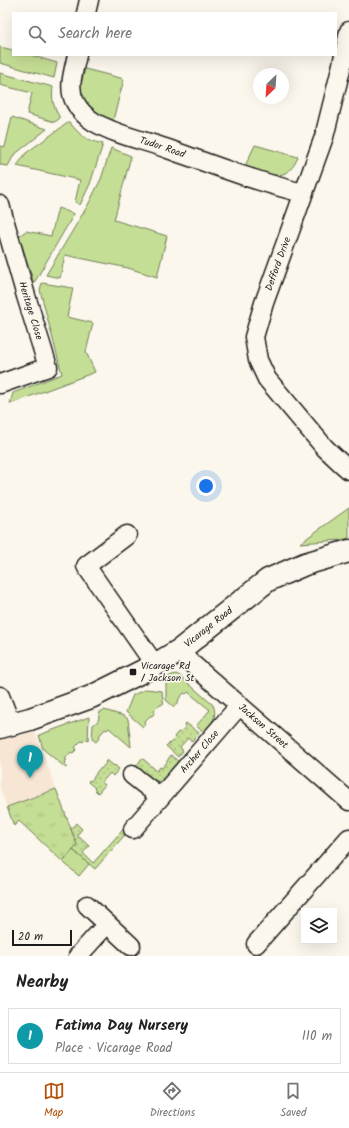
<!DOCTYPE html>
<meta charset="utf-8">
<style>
:root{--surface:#fff;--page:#f2f2f2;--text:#222;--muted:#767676;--line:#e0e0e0;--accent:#b45309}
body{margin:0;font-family:Kalam,sans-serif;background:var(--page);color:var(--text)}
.controls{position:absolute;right:12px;bottom:12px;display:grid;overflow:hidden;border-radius:0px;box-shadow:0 4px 16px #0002}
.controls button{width:36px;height:36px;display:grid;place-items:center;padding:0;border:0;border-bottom:1px solid var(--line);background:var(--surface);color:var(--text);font:20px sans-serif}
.compass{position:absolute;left:253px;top:68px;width:36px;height:36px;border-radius:50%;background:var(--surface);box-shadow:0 4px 16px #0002;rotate:205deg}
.scale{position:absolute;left:12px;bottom:10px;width:60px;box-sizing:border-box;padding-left:4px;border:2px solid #1c1c1c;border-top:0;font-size:11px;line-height:14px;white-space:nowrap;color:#1c1c1c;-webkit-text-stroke:3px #fbf7ec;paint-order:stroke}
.you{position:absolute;left:206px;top:486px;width:14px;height:14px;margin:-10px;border:3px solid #fff;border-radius:50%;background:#1a73e8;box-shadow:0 0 0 6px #1a73e833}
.badge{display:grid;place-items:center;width:26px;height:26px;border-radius:50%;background:var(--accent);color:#fff;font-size:13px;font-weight:700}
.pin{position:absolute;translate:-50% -33px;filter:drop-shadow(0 1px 2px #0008)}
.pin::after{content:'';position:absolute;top:21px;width:14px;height:12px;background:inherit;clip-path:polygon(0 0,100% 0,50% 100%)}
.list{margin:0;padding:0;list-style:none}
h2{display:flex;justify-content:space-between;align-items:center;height:52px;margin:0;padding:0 16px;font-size:17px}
h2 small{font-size:13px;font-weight:400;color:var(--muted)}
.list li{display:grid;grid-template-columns:26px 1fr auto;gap:12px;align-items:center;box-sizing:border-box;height:56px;margin:0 8px 8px;padding:0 8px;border:1px solid var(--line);border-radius:0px}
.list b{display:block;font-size:15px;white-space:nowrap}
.list p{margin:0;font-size:13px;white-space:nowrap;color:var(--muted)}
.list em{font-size:13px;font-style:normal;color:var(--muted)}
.icon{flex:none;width:22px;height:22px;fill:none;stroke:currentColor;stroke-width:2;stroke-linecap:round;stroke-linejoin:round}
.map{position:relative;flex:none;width:349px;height:956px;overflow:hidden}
.search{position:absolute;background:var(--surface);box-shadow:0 4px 16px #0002;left:12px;right:12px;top:12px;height:44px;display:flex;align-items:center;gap:10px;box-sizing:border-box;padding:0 14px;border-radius:0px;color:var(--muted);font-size:15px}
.sheet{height:116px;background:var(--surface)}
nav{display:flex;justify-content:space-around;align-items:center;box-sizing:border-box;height:56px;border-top:1px solid var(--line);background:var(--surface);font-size:11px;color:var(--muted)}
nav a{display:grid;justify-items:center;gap:2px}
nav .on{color:var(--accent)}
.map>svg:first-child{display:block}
</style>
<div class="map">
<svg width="349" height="956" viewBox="0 0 349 956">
<defs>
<pattern id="park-tufts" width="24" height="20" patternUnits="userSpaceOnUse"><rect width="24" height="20" fill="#c5de95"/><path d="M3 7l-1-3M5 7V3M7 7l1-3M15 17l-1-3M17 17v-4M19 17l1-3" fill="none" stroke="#a9be80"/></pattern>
<pattern id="garden-dots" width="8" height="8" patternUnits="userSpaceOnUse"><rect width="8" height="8" fill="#c5de95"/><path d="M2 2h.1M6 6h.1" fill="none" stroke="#a9be80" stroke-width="1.8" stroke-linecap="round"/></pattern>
</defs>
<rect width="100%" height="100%" fill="#fbf7ec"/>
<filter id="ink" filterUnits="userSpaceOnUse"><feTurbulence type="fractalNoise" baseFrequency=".025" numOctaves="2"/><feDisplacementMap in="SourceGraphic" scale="8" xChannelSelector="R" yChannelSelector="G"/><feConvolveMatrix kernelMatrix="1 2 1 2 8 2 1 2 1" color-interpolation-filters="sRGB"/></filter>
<g filter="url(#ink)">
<polygon fill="#f7e6d4" points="30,719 77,845 73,850 89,864 79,876 19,821 14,826 0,788 0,727"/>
<g fill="#c5de95" stroke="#707d58">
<polygon points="0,47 13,50 13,55 30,55 57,63 54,78 0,63"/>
<path d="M85 69 124 79 113 120C95 113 88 109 79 91Z"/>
<path d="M0 73 53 87C51 99 54 108 60 118L55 122 27 114 32 93 0 85Z"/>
<polygon points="12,117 47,129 14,155 8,166 0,165 0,146 5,147"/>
<path d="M69 122C82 137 84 139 103 144L90 184 80 205 75 202 80 180 17 166 26 153Z"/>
<path d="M255 145 298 157C287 185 266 174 245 166Z"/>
<polygon points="111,148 131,156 114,220 167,236 157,277 128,268 65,255 60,278 46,275 88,205 101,179"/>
<polygon points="58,208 74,214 34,283 19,236 26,231 51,236"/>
<polygon points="42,283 73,288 67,317 93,323 86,352 95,372 10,404 13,393 62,374 40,290"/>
<polygon points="349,508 349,538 341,540 300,543"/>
<path d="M176 674 180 676 213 705C218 717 211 724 204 732L196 726 210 710 188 692 186 694 184 693 178 700 179 701 174 707 166 700V678L172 675Z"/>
<polygon points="146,689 162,691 163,701 164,703 161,705 160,705 154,711 155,712 152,716 150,716 144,722 145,724 143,727 126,712 133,695"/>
<polygon points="104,710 124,716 128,719 131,747 109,728 107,730 105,729 99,736 100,737 96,742 92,739 93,725 98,721 100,712"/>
<polygon points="89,717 88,741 85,739 83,742 81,741 75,747 77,749 73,753 71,752 65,759 67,760 64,763 67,766 66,768 43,749 39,735"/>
<polygon points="73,850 89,864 79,876 63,862"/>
</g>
<polygon fill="url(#park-tufts)" stroke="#707d58" points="56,789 77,845 63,862 19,821 14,826 7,807"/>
<g fill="url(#garden-dots)" stroke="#707d58">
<polygon points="186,723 199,733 192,741 188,738 180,747 183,751 178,757 166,746 168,744 169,744 175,738 174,737 178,732 180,733 185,727 184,725"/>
<path d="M171 755 181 764 165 781C150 783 145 776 135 768L142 758 157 771 160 767 162 768 167 762V761Z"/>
<polygon points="107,760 114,766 115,765 119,769 113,776 110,773 102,782 105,785 98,793 94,789 95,788 88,782 89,780 91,781 96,774 96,773 99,769 101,769 106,763 105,762"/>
<polygon points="76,823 82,829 77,835 89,846 83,853 93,863 127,825 130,829 95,869 73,850 77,845 71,829"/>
</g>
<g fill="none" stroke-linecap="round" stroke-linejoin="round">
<defs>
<g id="minor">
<polyline points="86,13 89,0"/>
<polyline points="349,31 341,69 324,137 264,303 254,337 258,360 267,379 325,448 341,463 349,470"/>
<path id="s1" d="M77 55C74 70 67 88 75 102 79 110 86 117 94 122 116 135 143 140 168 149 213 165 257 182 303 193"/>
<path id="s2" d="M0 205 26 296 48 367 0 384"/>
<polyline points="127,535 86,566 155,665"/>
<path id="s3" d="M180 650 191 663 349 801"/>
<polyline points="0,696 11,724"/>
<polyline points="132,775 160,797"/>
<path id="s4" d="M133 829 239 706"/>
<polyline points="87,905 131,946"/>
<polyline points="256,944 349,838"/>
<polyline points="78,956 107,924"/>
</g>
<g id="secondary">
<path id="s5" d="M0 727 30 719 91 697 155 665 180 650 268 580 305 564 349 551"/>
</g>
</defs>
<use href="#minor" stroke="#1c1c1c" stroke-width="21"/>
<use href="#secondary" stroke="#1c1c1c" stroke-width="25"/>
<use href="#minor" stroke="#fbf7ec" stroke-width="18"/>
<use href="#secondary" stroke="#fbf7ec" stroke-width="22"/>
</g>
</g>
<rect fill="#1c1c1c" stroke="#fbf7ec" stroke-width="1.5" x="129" y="668" width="8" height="8" rx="2"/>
<g text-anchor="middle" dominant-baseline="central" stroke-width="3.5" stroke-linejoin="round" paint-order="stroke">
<g font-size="10" fill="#1c1c1c" stroke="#fbf7ec">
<text stroke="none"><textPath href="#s1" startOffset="149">Tudor Road</textPath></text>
<text transform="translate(278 264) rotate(-70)">Defford Drive</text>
<text stroke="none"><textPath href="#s2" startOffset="110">Heritage Close</textPath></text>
<text stroke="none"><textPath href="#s5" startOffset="233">Vicarage Road</textPath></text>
<text stroke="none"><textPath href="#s3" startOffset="113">Jackson Street</textPath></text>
<text stroke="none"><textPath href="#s4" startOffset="102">Archer Close</textPath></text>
</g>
<g font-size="10" fill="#1c1c1c" stroke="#fbf7ec" text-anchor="start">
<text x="141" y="666">Vicarage Rd<tspan x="141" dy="12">/ Jackson St</tspan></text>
</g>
</g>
</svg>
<div class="controls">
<button><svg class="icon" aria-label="layers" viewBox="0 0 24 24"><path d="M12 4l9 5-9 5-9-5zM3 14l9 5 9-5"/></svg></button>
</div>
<svg class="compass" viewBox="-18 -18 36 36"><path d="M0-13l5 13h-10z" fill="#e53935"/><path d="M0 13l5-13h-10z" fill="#767676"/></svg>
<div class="scale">20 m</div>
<div class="you"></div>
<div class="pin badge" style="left:30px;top:778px;background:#0f9aa8">1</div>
<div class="search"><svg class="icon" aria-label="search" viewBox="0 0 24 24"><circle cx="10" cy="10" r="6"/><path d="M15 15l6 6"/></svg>Search here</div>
</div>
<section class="sheet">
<h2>Nearby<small></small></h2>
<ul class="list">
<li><span class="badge" style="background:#0f9aa8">1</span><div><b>Fatima Day Nursery</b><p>Place · Vicarage Road</p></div><em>110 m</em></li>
</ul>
</section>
<nav>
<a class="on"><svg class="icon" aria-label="map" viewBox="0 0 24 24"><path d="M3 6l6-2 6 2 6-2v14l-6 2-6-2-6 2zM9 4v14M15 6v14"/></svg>Map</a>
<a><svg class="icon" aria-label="directions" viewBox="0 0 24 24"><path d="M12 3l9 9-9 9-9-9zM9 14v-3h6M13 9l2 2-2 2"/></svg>Directions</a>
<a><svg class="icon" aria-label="saved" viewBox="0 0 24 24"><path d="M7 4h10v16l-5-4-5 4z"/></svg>Saved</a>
</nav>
